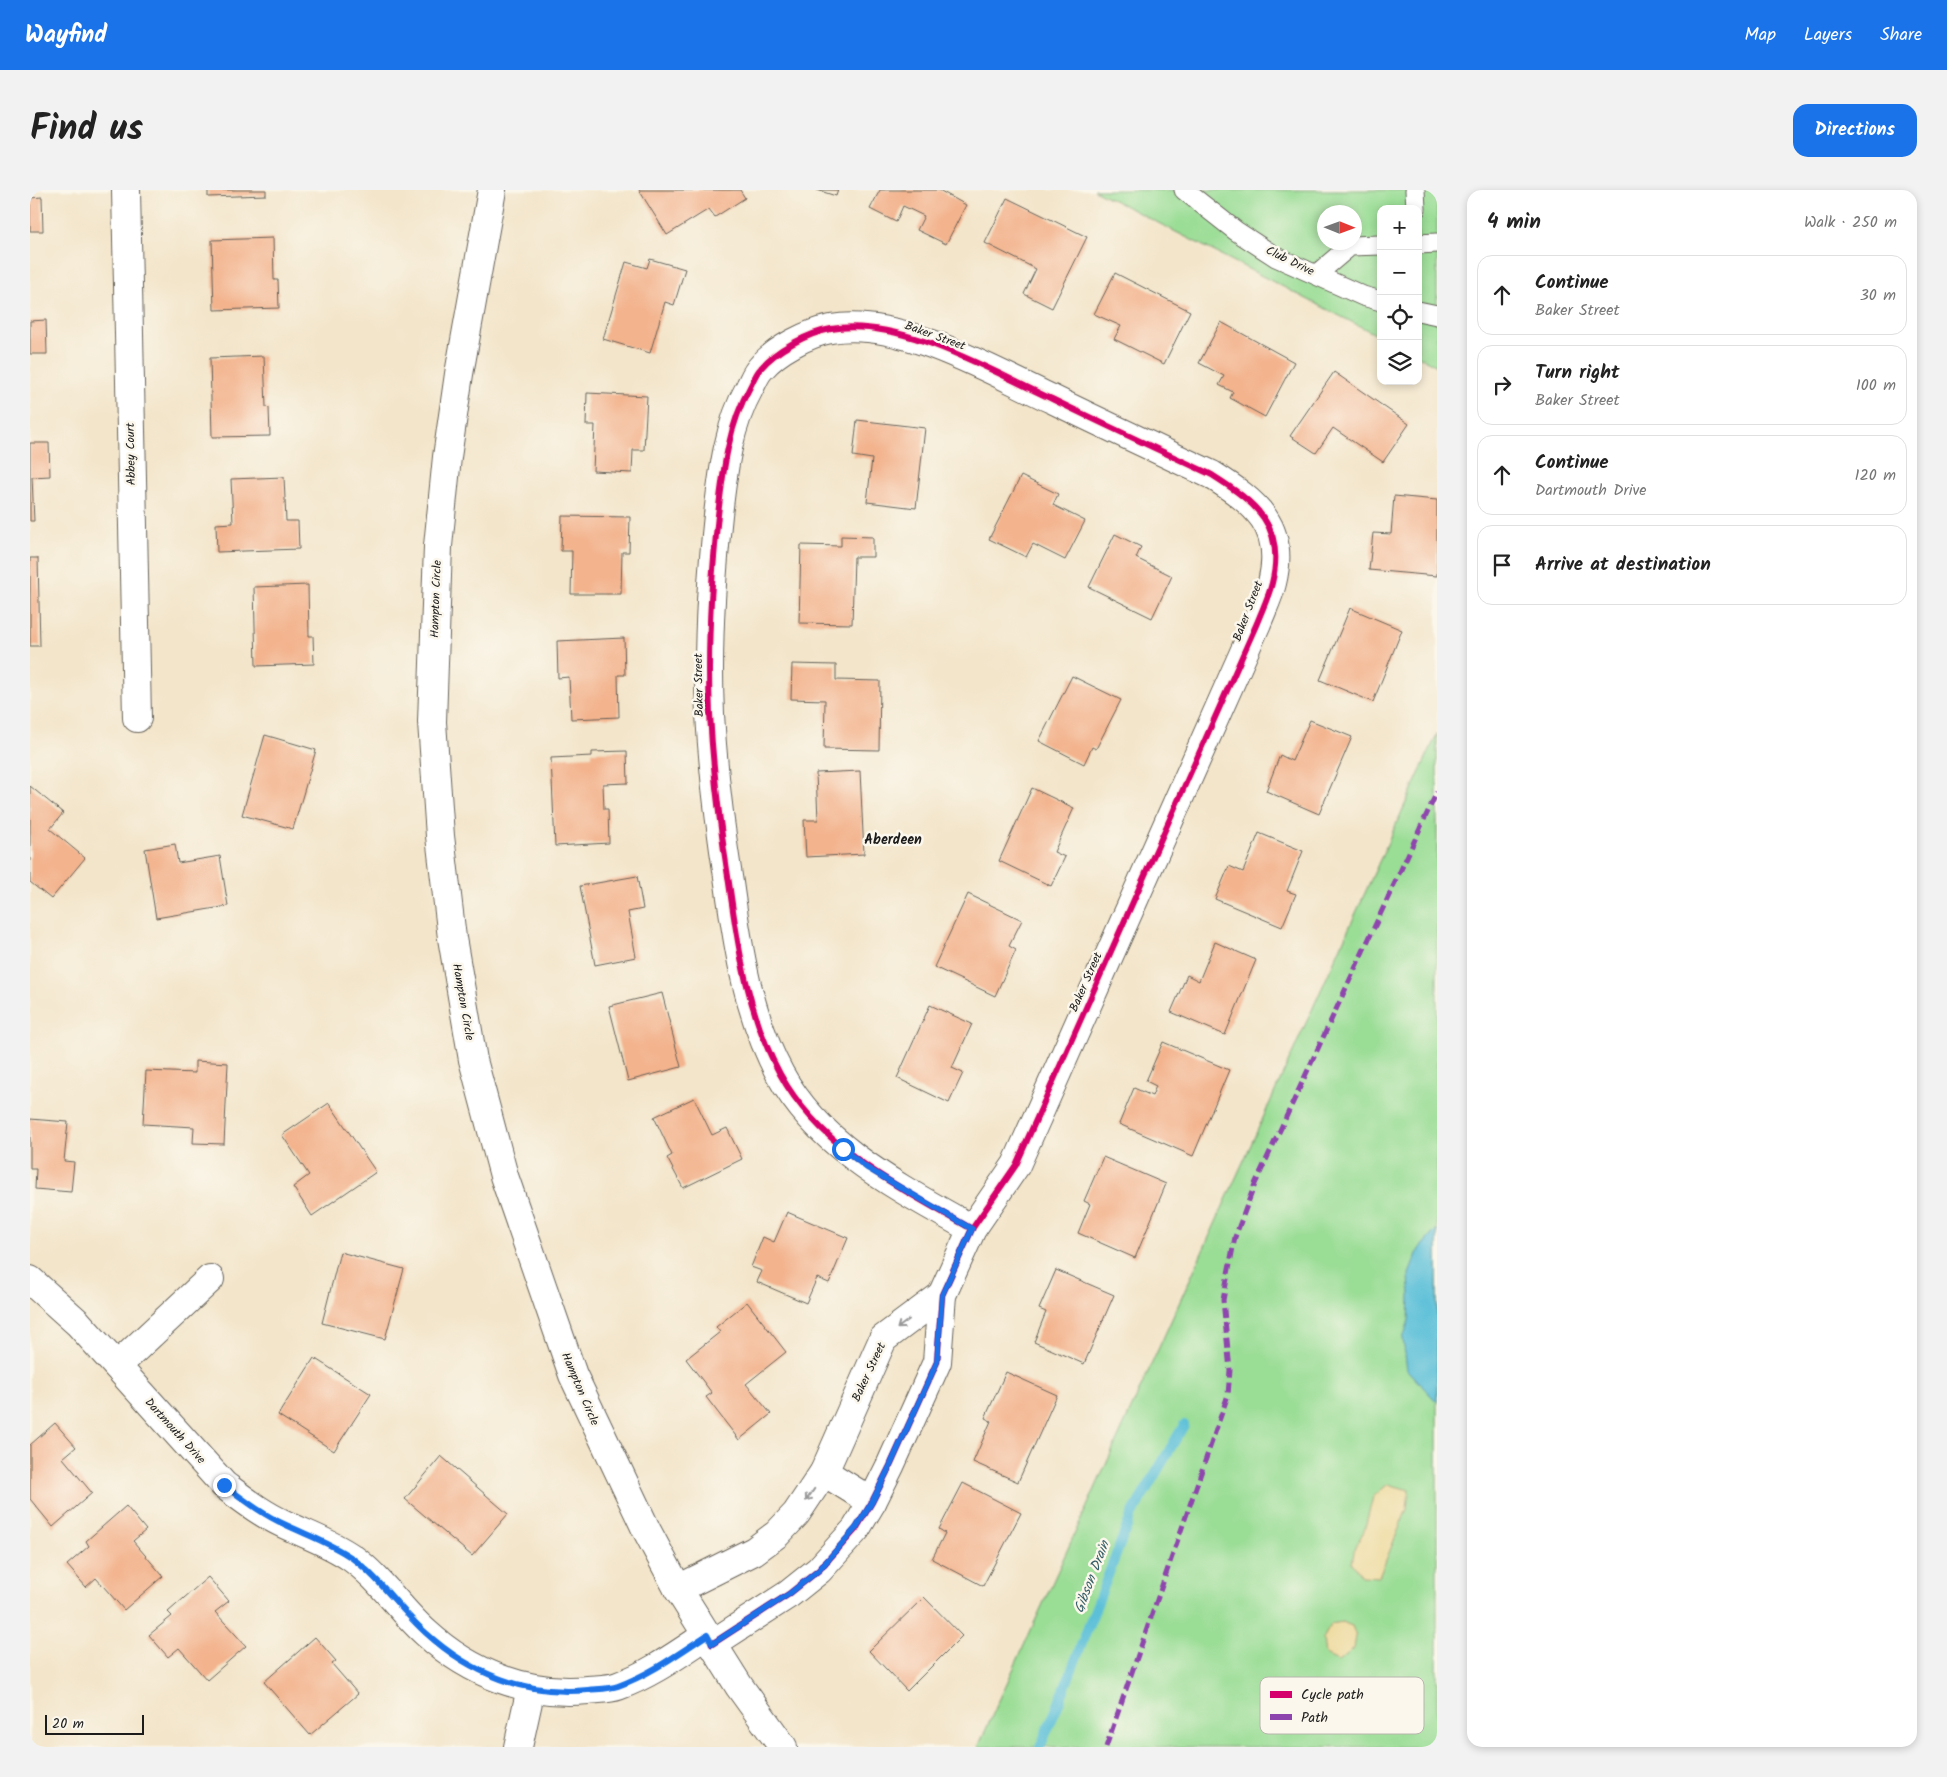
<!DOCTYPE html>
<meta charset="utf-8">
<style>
:root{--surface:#fff;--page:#f2f2f2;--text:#222;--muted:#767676;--line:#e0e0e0;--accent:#1a73e8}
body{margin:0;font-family:Kalam,sans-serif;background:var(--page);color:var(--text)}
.controls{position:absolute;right:15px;top:15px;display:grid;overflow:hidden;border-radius:10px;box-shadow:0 2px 8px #0003}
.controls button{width:45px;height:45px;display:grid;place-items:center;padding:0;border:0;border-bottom:1px solid var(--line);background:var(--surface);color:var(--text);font:25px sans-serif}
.compass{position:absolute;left:1287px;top:15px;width:45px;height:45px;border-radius:50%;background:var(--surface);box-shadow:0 2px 8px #0003;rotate:91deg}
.scale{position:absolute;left:15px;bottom:12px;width:99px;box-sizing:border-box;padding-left:5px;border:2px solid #1c1c1c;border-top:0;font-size:14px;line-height:18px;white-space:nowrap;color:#1c1c1c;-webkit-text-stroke:4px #fbf7ec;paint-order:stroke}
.stop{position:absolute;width:15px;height:15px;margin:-11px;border:4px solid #1a73e8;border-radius:50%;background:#fff}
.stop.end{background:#1a73e8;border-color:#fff;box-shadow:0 1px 5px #0008}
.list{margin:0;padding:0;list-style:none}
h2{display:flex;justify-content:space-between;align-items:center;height:65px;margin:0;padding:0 20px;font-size:21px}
h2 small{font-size:16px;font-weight:400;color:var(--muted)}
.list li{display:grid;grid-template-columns:32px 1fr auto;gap:15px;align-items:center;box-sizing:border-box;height:80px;margin:0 10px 10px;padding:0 10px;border:1px solid var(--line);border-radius:15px}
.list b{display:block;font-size:19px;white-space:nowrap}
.list p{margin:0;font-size:16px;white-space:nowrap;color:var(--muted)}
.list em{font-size:16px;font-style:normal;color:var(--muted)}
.icon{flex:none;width:28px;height:28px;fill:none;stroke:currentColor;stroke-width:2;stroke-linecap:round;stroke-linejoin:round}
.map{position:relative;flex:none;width:1407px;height:1557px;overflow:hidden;border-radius:15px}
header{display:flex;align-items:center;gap:30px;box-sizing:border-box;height:70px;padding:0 25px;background:var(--accent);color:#fff}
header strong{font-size:24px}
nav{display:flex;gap:28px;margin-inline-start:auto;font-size:18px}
.intro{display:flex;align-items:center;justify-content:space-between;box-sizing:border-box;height:120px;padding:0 30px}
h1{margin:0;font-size:35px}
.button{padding:12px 22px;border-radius:15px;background:var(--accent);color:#fff;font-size:18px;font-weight:700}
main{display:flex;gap:30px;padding:0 30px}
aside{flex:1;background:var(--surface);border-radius:15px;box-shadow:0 2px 8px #0003}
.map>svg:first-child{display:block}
</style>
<header>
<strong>Wayfind</strong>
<nav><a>Map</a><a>Layers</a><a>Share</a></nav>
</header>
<div class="intro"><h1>Find us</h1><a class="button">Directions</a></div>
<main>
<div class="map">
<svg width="1407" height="1557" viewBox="0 0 1407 1557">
<rect width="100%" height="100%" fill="#fbf7ec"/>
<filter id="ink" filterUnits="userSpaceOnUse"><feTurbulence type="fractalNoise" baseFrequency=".02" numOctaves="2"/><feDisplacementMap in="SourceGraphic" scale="10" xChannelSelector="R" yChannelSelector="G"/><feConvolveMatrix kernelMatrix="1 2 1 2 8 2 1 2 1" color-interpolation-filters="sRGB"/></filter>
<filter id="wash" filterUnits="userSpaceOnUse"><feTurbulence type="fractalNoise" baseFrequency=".0096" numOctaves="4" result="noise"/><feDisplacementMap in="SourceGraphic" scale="20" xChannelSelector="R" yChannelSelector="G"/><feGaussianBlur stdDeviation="1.12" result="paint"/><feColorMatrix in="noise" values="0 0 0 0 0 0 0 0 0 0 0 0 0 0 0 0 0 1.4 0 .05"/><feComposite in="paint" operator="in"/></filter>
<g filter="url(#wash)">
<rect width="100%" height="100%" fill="#f3e5ca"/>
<g fill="#9add95" stroke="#5b7c58" fill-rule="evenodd">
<path d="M1064 0H1407V176L1388 166V19H1351V147ZM1294 22H1324V52H1294Z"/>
<polygon points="1407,544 1407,1557 948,1557"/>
</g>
<g fill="#eeda9e" stroke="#857b5d">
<polygon points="1358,1294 1379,1300 1377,1319 1349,1387 1332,1386 1322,1373 1325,1357 1334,1341 1343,1307"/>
<polygon points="1312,1432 1322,1436 1326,1446 1324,1459 1308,1471 1295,1465 1293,1449 1301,1434"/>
</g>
<polygon fill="#5abfd8" stroke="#3b6e7a" points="1407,1039 1407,1212 1377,1180 1373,1149 1379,1130 1380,1106 1379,1084 1389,1059"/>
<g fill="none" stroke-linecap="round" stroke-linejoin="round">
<polyline stroke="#5abfd8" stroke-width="10" points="1010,1557 1027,1518 1101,1326 1154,1235"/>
</g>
<g id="blocks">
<g fill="#f3b38d">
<polygon points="178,0 236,0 236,5 178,7"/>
<polygon points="609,0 710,0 715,8 685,27 679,19 637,45"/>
<polygon points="787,0 808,0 806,6"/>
<polygon points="850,0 909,0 936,15 916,54 887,40 894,26 873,16 866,32 840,19"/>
<polygon points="12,7 13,41 0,41 0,8"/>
<polygon points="977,8 1057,47 1022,118 994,104 1006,79 955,53"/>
<polygon points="243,48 244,90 248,90 249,118 184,120 182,50"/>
<polygon points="620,69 655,79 644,115 635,112 620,163 573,149 596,72 617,78"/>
<polygon points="1085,83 1160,121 1134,174 1084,149 1091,136 1064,124"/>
<polygon points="16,130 17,164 0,164 0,131"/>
<polygon points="1191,132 1264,172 1235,227 1200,208 1203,202 1189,195 1194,186 1169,173"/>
<polygon points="234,166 236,217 239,218 240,246 182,247 180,168"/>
<polygon points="1304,182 1379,234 1353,272 1303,238 1286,263 1260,246"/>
<polygon points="557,203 617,206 614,260 603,260 602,283 563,281 565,235 556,235"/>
<polygon points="827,230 895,238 886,318 837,312 842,269 823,266"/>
<polygon points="0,253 19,253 20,286 2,287 4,331 0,331"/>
<polygon points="991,286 1028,304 1023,315 1055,331 1035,370 1003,354 996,367 959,349"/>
<polygon points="254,287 256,331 268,331 269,359 187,362 186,334 203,333 201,289"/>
<polygon points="1364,306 1407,310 1407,386 1339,380 1343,343 1361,344"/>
<polygon points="532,326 600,327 599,362 592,362 591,404 541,404 542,361 531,361"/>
<polygon points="1085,344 1111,357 1106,368 1142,386 1122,428 1059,397"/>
<polygon points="811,346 843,347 843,367 824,367 822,434 769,433 771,355 811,356"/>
<polygon points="0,368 8,368 10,456 0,456"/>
<polygon points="278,395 279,446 283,446 284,474 226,476 224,397"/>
<polygon points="1320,418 1372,440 1343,512 1290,490"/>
<polygon points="594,448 595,485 588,485 589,527 541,529 539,487 528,488 527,451"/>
<polygon points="762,474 806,475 806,490 850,491 849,560 794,559 795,510 761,509"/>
<polygon points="1042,486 1091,510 1066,559 1062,557 1054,574 1009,551"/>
<polygon points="1280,530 1322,547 1289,624 1236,601 1250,565 1262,571"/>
<polygon points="235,545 286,560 263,639 212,625"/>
<polygon points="597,561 598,593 573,594 574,619 578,619 579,653 525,656 521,568 562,566 562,562"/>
<polygon points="830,581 834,664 776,667 774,630 788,630 786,583"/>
<polygon points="0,596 33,623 20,639 55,668 21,709 0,692"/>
<polygon points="1002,598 1044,618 1024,662 1035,667 1021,696 969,671"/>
<polygon points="1229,643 1273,661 1257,701 1266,704 1252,737 1185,709 1199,676 1213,682"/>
<polygon points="145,654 148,673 190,666 198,716 126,728 115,659"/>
<polygon points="607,686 613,719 598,722 606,767 565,775 550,696"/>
<polygon points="938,704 992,730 979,756 986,760 965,806 904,777"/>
<polygon points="1185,752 1226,770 1195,845 1141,822 1157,785 1169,791"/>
<polygon points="632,803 651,877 598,891 579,816"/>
<polygon points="900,815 942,834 922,878 933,883 919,913 867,888"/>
<polygon points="1133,852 1199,880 1163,966 1089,934 1104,898 1122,906 1126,896 1116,891"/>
<polygon points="165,871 198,873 194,954 163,953 164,937 113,934 116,881 165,883"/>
<polygon points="664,908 682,945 697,938 712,969 653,998 637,968 642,965 624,927"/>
<polygon points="299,913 346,982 282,1026 263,997 279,985 252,945"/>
<polygon points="0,929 38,932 34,971 44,972 41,1002 5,999 6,979 0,979"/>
<polygon points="1073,967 1136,994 1105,1068 1048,1043 1060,1014 1054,1011"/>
<polygon points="757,1022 818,1048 799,1093 787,1088 776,1113 727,1092 732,1081 721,1077 733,1047 744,1052"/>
<polygon points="310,1062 374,1079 355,1149 292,1133"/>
<polygon points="1026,1080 1084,1105 1054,1174 1004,1152 1016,1122 1009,1119"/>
<polygon points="717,1112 756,1162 716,1194 741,1224 709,1250 676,1207 682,1203 656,1169 690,1142 686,1137"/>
<polygon points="284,1168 341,1204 304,1261 248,1225"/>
<polygon points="976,1182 1027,1205 988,1292 943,1272 961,1231 955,1228"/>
<polygon points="25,1233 46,1257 33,1268 62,1303 23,1337 0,1309 0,1255"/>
<polygon points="411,1266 478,1324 442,1366 375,1309"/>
<polygon points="933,1293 991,1323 953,1396 902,1369 915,1343 909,1339"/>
<polygon points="96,1316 116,1340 103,1351 133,1386 94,1420 66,1388 56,1397 37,1375 59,1356 56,1351"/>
<polygon points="178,1387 199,1411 185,1422 216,1456 177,1490 149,1458 138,1467 119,1445 142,1426 138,1422"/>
<polygon points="894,1407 932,1446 877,1501 839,1461"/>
<polygon points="285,1447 306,1471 302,1474 328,1504 280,1545 234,1492"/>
</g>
</g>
</g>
<g filter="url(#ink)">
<use href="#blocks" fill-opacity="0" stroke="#676259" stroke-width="1"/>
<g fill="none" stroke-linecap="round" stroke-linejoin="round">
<defs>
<g id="service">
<polyline points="1154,0 1206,41 1246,67 1333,106 1351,111"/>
<polyline points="1385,0 1386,19"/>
<polyline points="1388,54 1407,53"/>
<polyline points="1287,84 1320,56 1351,55"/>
<polyline points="1388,121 1407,125"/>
</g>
<g id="minor">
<polyline points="96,0 107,528"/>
<path d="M0 1090 48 1133 194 1295C213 1309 232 1324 254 1334 277 1345 301 1353 322 1368 351 1389 369 1419 396 1443 441 1484 498 1506 558 1500 568 1499 580 1499 588 1496 621 1484 648 1464 677 1445"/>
<polyline points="87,1176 180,1089"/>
<polyline points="794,1282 842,1312"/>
<polyline points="648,1399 724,1361 747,1344 766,1324 794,1282 853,1149 912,1105"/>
<path d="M682 1454 759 1404 789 1380 826 1339 842 1312 860 1276 907 1172 912 1105 942 1039 986 975 1227 433C1232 420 1239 406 1242 393 1256 336 1226 313 1182 285 1129 260 1075 235 1022 209 959 180 871 127 801 139 778 143 746 160 731 178 726 183 723 191 720 197 698 236 693 282 688 325 681 391 677 458 680 524 683 580 690 637 699 693 708 758 718 825 750 884 791 959 870 998 942 1039"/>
<polyline points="488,1557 501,1498"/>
</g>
<polyline id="tertiary" points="462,0 429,184 417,267 408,356 402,532 410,646 422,748 443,870 474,986 543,1185 616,1339 648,1399 709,1496 753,1557"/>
</defs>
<use href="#service" stroke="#676259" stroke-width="21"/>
<use href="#minor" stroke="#676259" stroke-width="30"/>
<use href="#tertiary" stroke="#676259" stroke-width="30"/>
<use href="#service" stroke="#fff" stroke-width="19"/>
<use href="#minor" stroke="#fff" stroke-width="28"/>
<use href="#tertiary" stroke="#fff" stroke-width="28"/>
<polyline stroke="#8e44ad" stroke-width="5" stroke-dasharray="10 5" stroke-linecap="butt" points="1076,1557 1198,1205 1200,1180 1193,1110 1205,1047 1225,994 1407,602"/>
<defs>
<path id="cycleway" d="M682 1454 759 1404 789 1380 826 1339 842 1312 860 1276 907 1172 912 1105 942 1039 986 975 1227 433C1232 420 1239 406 1242 393 1256 336 1226 313 1182 285 1129 260 1075 235 1022 209 959 180 871 127 801 139 778 143 746 160 731 178 726 183 723 191 720 197 698 236 693 282 688 325 681 391 677 458 680 524 683 580 690 637 699 693 708 758 718 825 750 884 791 959 870 998 942 1039"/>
</defs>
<use href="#cycleway" stroke="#fbf7ec" stroke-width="9"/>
<use href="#cycleway" stroke="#d6006c" stroke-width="6"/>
</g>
<defs><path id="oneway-shaft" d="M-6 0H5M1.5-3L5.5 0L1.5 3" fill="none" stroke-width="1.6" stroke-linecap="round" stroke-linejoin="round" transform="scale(1.25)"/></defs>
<g stroke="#999">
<use href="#oneway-shaft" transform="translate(873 1134) rotate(143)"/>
<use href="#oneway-shaft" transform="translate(780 1305) rotate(125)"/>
</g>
</g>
<g fill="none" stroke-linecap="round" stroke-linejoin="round" filter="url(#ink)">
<path stroke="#1a73e8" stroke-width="6" d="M194 1295C213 1309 232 1324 254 1334 277 1345 301 1353 322 1368 351 1389 369 1419 396 1443 441 1484 497 1506 558 1500 568 1499 580 1499 588 1496 621 1484 648 1464 677 1445L682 1454 759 1404 789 1380 826 1338 842 1312 860 1276 907 1172 912 1105 942 1039 837 978 813 959"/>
</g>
<g text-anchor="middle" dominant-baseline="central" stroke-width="5" stroke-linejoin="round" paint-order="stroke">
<g font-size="12" fill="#1c1c1c" stroke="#fbf7ec">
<text transform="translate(1260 71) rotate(26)">Club Drive</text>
<text transform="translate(905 146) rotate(20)">Baker Street</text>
<text transform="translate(101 264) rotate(-91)">Abbey Court</text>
<text transform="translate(406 409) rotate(-88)">Hampton Circle</text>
<text transform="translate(1218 421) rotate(-69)">Baker Street</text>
<text transform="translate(669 495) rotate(-91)">Baker Street</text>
<text transform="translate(1056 792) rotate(-66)">Baker Street</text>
<text transform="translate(433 812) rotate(80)">Hampton Circle</text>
<text transform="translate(839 1182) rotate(-65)">Baker Street</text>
<text transform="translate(550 1199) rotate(67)">Hampton Circle</text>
<text transform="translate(145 1241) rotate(48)">Dartmouth Drive</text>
</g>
<g font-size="14" font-weight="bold" fill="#1c1c1c" stroke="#fbf7ec">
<text x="863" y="650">Aberdeen</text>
</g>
<g font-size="14" font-style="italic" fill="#355d67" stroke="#fbf7ec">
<text transform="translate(1062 1387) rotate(-69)">Gibson Drain</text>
</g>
</g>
<rect x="1230" y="1487" width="164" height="57" rx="8" fill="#fbf7ec" stroke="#b8b5ae" stroke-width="1"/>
<rect x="1240" y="1501" width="22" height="7" fill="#d6006c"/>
<rect x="1240" y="1524" width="22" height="6" fill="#8e44ad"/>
<g font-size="14" fill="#1c1c1c">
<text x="1271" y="1509">Cycle path</text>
<text x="1271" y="1532">Path</text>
</g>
</svg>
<div class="controls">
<button>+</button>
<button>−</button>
<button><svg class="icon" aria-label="locate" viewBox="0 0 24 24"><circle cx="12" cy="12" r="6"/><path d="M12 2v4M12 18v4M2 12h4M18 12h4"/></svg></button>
<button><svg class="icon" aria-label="layers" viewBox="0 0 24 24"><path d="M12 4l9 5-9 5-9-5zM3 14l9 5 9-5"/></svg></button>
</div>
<svg class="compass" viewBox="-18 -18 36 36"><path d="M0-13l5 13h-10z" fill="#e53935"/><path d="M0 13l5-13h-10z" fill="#767676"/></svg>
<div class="scale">20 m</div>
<div class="stop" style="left:813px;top:959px"></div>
<div class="stop end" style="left:194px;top:1295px"></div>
</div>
<aside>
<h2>4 min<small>Walk · 250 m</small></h2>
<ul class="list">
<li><svg class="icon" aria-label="ahead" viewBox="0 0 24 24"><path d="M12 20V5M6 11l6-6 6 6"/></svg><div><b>Continue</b><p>Baker Street</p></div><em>30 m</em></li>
<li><svg class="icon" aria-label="right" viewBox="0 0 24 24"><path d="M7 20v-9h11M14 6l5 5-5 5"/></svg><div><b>Turn right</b><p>Baker Street</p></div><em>100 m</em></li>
<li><svg class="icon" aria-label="ahead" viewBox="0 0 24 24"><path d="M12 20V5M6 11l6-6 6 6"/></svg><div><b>Continue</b><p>Dartmouth Drive</p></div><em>120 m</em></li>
<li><svg class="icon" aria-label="arrive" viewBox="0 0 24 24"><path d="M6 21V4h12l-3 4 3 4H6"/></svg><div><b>Arrive at destination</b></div></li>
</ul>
</aside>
</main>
